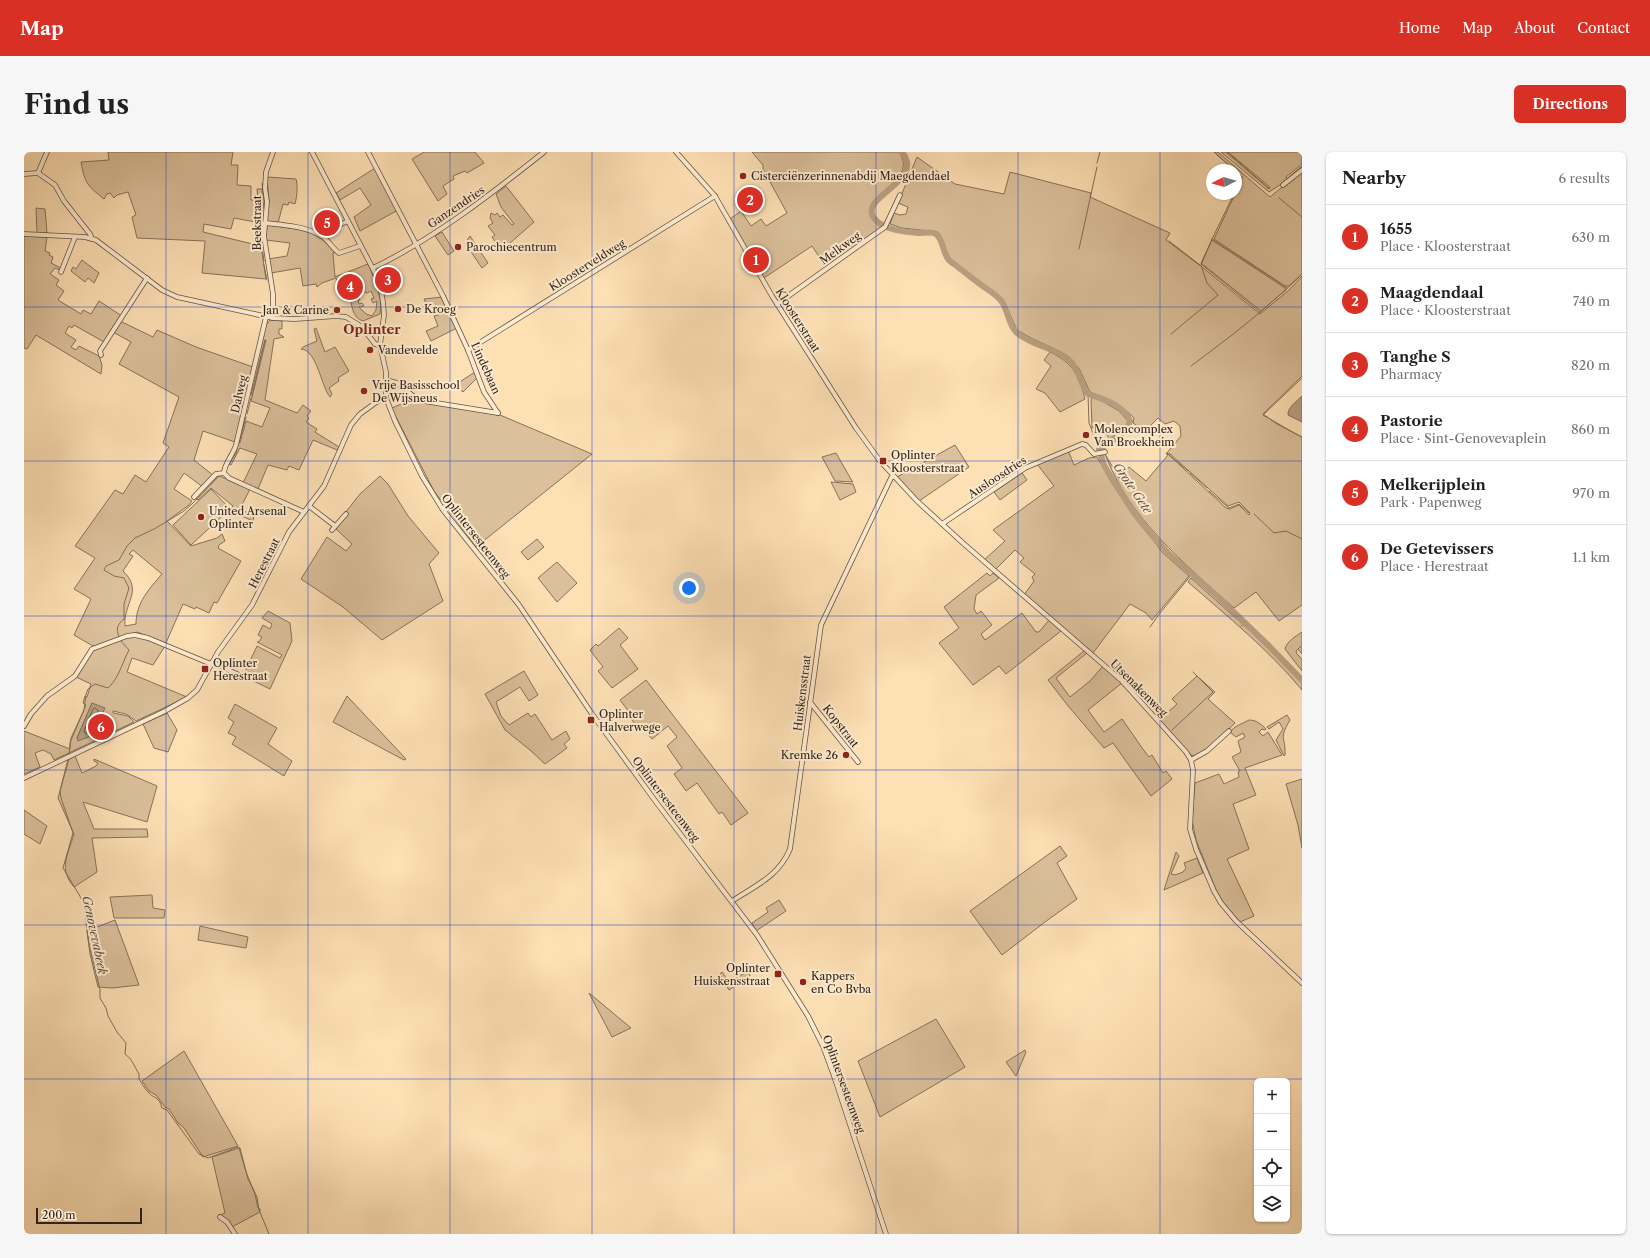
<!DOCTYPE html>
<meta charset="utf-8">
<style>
:root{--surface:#fff;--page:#f6f6f6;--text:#202124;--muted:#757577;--line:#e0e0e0;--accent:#d93025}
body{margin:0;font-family:"Libre Caslon Text",serif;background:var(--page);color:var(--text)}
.controls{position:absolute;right:12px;bottom:12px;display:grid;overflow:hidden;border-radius:6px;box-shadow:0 1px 3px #0004}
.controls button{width:36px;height:36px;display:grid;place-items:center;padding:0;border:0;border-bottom:1px solid var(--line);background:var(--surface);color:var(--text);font:20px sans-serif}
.compass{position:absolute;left:1182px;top:12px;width:36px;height:36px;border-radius:50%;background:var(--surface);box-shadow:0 1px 3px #0004;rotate:264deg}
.scale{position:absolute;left:12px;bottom:10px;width:106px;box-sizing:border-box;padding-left:4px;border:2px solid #32241c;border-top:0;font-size:11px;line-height:14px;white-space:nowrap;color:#32241c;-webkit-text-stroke:3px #feebcf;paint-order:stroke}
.you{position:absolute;left:665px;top:436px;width:14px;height:14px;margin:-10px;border:3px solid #fff;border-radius:50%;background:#1a73e8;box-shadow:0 0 0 6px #1a73e833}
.badge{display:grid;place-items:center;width:26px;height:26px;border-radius:50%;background:var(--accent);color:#fff;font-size:13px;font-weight:700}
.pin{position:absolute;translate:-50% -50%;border:2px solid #fff;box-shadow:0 1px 4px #0006}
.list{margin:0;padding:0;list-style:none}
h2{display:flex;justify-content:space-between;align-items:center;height:52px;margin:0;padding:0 16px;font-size:17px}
h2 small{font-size:13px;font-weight:400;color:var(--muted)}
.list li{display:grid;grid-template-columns:26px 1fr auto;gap:12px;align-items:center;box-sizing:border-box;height:64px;padding:0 16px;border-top:1px solid var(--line)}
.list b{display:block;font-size:15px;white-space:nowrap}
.list p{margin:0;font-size:13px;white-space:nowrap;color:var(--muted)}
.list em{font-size:13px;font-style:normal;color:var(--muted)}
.icon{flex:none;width:22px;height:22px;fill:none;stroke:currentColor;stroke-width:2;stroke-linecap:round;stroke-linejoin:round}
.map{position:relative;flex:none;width:1278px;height:1082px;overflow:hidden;border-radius:6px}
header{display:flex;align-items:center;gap:24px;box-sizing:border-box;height:56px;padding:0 20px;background:var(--accent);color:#fff}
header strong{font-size:19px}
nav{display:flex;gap:22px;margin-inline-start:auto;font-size:14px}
.intro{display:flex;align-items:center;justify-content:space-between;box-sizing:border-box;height:96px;padding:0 24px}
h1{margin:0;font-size:28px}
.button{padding:10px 18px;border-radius:6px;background:var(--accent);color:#fff;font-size:14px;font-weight:700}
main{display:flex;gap:24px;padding:0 24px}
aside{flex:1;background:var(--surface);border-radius:6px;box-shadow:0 1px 3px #0004}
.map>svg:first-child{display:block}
</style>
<header>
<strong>Map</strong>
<nav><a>Home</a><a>Map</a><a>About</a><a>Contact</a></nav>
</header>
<div class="intro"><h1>Find us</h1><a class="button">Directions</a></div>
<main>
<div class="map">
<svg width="1278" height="1082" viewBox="0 0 1278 1082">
<rect width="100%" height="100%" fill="#fee0b5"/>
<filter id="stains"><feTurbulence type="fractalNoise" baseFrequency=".005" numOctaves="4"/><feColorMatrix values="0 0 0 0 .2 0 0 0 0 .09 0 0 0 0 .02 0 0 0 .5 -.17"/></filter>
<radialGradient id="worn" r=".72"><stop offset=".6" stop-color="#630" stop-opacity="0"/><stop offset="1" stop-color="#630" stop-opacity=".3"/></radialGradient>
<g fill="#dbc09b" stroke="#86725c" fill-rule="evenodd">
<path d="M84 0H209L207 13H214L213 33 227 34V48H234L233 37H238L239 53 237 71 210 66 207 77 180 72 179 80 237 94 242 127 178 121 181 89 113 86 108 65 112 63 104 40 93 43 90 46 86 41 83 42 80 47C63 33 61 32 57 10L85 8Z"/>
<polygon points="400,0 451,0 460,11 443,21 441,19 429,24 430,27 419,34 423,42 414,49 388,7"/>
<path d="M728 0H875C899 34 814 49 860 74L809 111 805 105 798 109 788 94 740 126 706 67 717 59 727 74 737 67 742 74 763 61 739 17V13Z"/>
<polygon points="1190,0 1194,0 1246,45 1278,19 1278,122 1265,134 1261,134 1190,87 1211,42 1212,42 1218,25"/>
<polygon points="1197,0 1202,0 1245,37 1246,35 1204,0 1278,0 1278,12 1262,25 1264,28 1245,40"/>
<path d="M893 5 931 32 980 42 986 20 1067 41 1066 45 1146 81 1142 88 1178 115 1236 162 1265 138 1278 124V224L1239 262 1253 272 1278 285V453L1255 469 1232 440 1210 456C1160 411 1105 367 1081 302L1095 326 1105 315 1122 329 1144 303 1142 302 1157 284 1156 274 1150 269 1141 272 1134 266 1121 279 1109 271 1110 266C1097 252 1082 247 1066 240L1055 216 1049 210 1029 196 1009 187 993 178 979 147 928 108C920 100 921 88 914 80L878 76 866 72 870 61 876 63 882 62 884 55 874 51ZM1145 301 1204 354 1215 350 1226 361 1225 363 1215 353 1206 357 1202 356 1145 303Z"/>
<polygon points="351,16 374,58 336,79 330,65 347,53 336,36 316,48 312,41"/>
<path d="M243 25 272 27C274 35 273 44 271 52L265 50 264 53 259 52 254 71 242 70 245 49Z"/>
<polygon points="482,34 510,70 477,99 468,85 471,83 464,74 469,71 466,66 467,61 471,63 473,61 476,65 479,63 488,73 490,72 477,55 472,42"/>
<polygon points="12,56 21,57 23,81 13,81"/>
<polygon points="306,62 313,73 297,82 290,77"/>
<path d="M243 73 280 78 295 84 312 100 309 101 311 125 344 112C351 128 359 145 356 162L339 169C328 166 327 151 326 142L333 137 325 127 314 132 312 126 298 131 293 135 292 132 279 134 276 116 247 121 244 107 263 104 266 91 242 88ZM339 139 343 141 347 139 350 146 347 147 349 151 353 149 352 158 348 164 342 162 335 155 340 154 338 151 335 152 334 148H336L334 144 338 142Z"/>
<polygon points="418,80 430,99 424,103 411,84"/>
<polygon points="0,84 23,85 21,99 26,101 25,103 29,105 27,111 37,116 36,118 31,116 26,122 35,128 32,133 40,139 34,148 57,162 59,158 67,162 75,149 98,164 80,190 50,173 48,176 45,174 41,181 52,188 47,195 52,198 55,194 75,204 78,213 77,222 12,183 3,197 0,196"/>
<polygon points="446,84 464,111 458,116 441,91"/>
<polygon points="1188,88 1261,136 1262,138 1237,159 1177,111"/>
<polygon points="58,108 75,121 70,131 64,126 61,130 47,119 49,115 52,117"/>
<polygon points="418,145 423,156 404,157 400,147"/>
<polygon points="425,160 433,176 407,189 402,179 414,174 410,164"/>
<polygon points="246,168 258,169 258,177 255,177 255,182 260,185 250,187 241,248 273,261 279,253 287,259 283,264 285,266 282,270 293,277 291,280 315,295 313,298 289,288 275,318 265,314 263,318 244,313 234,337 219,331 233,302 216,296 207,313 205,312 212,299 220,265 221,266 215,291 216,291 222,269 238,275 246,256 227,249 242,188 241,188 227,243 225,243 242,173"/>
<path d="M96 169 129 185 133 178 172 195 229 215 211 290 179 279 170 308 190 324 179 335 160 321 150 337 168 349 165 353 143 369 167 394 193 386 198 382 201 389 195 393 194 396 217 409 193 451 190 450 185 461 172 455 171 457 159 452 142 491 113 480 80 492 69 494 50 483 67 447 50 437 71 406 51 394 91 338 99 342 111 323 122 330 145 295 139 291 155 245 95 212 107 190 89 180ZM109 398 138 422C125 437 112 451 112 472L101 474C99 451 120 439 99 419L109 404 105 402Z"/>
<path d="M292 176 301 200 311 195 325 219 314 226 315 229 305 236 308 242 306 245C297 234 293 198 277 197L279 195 293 189 290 177Z"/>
<path d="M1026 200C1049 211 1055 223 1061 247L1036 260 1021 241 1012 237 1027 214 1020 208Z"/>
<polygon points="451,220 453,226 439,240 431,233"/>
<polygon points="378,237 394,250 476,263 568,302 452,395 410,339 371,263 368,256 384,249"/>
<polygon points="1071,245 1095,259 1104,269 1104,272 1086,287 1075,273 1068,276 1067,247 1068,246"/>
<polygon points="931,293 945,315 895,349 873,325"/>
<polygon points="1044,298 1050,313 1065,306 1073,305 1089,333 1138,400 1165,424 1128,468 1122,461 1106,452 1069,501 1000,443 1010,429 1008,425 1011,422 996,410 1000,406 991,398 971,418 960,408 981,389 969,378 1030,334 1013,312"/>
<polygon points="812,301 828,329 829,330 811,329 798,305"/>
<polygon points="998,321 1003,328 976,348 970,340"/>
<polygon points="193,323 226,337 216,357 230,364 229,369 207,359 209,354 187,336 174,348 171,346"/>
<polygon points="356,324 364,332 384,364 415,401 405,412 419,449 358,488 319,455 277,427 303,385 322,399 328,392 312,377 323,363 321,361 336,342"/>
<polygon points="807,330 829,332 832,340 816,348"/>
<polygon points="187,337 206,357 167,393 149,373"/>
<polygon points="513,387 520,395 504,408 497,400"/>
<polygon points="533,410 553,431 533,450 514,426"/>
<polygon points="963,421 966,424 969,421 975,426 952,443 950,457 953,462 957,459 968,473 957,482 961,488 998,461 1012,480 1015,480 1025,468 1037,479 982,522 975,514 949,533 915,491 935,476 920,455"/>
<path d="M1167 426 1243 494 1278 531V538C1245 498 1203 464 1164 430Z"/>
<polygon points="244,459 266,471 268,489 246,537 219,524 233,494 256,506 258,503 233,490 235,490 238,485 234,483 239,473 246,477 248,472 238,466"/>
<polygon points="595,476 604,486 596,493 614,517 588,536 574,519 579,515 566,498 572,492 574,494"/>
<path d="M1278 480V502L1274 497 1277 494 1272 499 1273 502 1278 507V519L1261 497C1263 489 1271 485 1278 480Z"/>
<path d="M112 484 141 494 129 513 108 506 103 520 163 545 112 569 102 562 89 559V561L104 564 110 570 30 608 27 602 19 598 11 601 16 615 0 622V579L46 597V591L62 553 59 551 61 544 63 545 67 532 52 525 68 498 104 485ZM68 551 70 579 67 584 53 586Z"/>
<polygon points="1060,499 1063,501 1032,526 1046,545 1066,529 1079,514 1098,531 1064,558 1080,580 1098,567 1121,600 1125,605 1128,603 1139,621 1142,619 1148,627 1127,644 1089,591 1080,596 1045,555 1024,528"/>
<polygon points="500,519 514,543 505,549 496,535 472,550 477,564 485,573 504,561 507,565 511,562 528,588 542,579 546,587 540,592 543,596 521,612 506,598 481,578 461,542"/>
<polygon points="1173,524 1191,540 1184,547 1211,571 1187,594 1171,604 1167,603 1135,568 1153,552 1148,547"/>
<polygon points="622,528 724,661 707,673 698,660 695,662 673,631 662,639 650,622 658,616 643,594 653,585 644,574 628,587 618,575 615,577 604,563 606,561 596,548"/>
<polygon points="323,544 382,607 380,608 309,570"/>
<polygon points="211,552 253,576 244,592 268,609 260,624 208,592 212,585 204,581 210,570 204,566"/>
<polygon points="143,561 153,578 144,600 130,596 119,572"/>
<path d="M1263 563 1266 568C1254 588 1262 584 1261 603L1260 604 1252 588 1259 577 1255 570 1245 577 1243 575Z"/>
<path d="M1225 568C1232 568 1237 572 1242 577L1241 578 1238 577 1235 580 1239 584 1244 580 1258 603 1221 616 1232 643 1209 652 1225 697 1203 707 1230 764 1216 770 1199 750 1192 738 1172 688 1168 667 1171 631 1195 622 1200 632 1215 625 1214 620 1216 619 1208 605 1217 600 1214 589 1221 585 1219 581 1212 585 1206 580 1211 575Z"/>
<path d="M51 604 58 621 72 614 74 611 70 609V607L133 634 123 670 59 650 70 677H123L124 685 68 686 73 720 50 735C34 716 44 703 50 682L34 646 45 607Z"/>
<polygon points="1278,627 1278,696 1274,673 1262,632"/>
<polygon points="0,658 23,674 16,692 0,682"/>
<polygon points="1036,694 1043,704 1033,711 1053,747 1025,767 978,803 946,759"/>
<polygon points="1152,700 1155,704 1147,722 1151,723 1159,720 1162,716 1160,711 1173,706 1179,721 1140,738"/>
<polygon points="128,743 129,756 141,758 140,766 90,766 86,745"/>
<polygon points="755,748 762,759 732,779 728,771 744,760 742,756"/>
<polygon points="91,768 115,833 88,836 74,835 66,802 63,779"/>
<polygon points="176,774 224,785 222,796 174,788"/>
<polygon points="724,819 726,824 705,838 696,822 698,820 705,830"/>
<polygon points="565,841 607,876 588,885"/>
<polygon points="912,867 941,915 856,965 834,909"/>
<polygon points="1001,898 1002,900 992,924 982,910"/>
<polygon points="160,899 214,994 179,1005 160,976 154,971 145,957 141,955 132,943 125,939 118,929"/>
<polygon points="215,996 222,1020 231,1042 234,1056 236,1057 236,1060 208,1075 196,1063 201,1061 188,1005"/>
</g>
<g fill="#b9a081" stroke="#836e59">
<path d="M1278 244V270L1264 263C1263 256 1273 249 1278 244Z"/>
<polygon points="68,551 81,556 67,584 54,589 53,586"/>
</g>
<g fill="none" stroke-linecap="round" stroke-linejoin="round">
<polygon stroke="#76624e" stroke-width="1" points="71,556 74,558 74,560 64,581 61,581 60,579 69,557"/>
<g stroke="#836e59" stroke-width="1">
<polyline points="1190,0 1210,18"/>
<polyline points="1203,0 1245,36"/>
<polyline points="1073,11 1076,0"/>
<polyline points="1212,19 1218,25 1212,37"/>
<polyline points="1264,26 1278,14"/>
<polyline points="1210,42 1188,87 1263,136"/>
<polyline points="1255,46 1278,65"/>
<polyline points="237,72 240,49 238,31"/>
<polyline points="237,75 237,88"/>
<polyline points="1145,89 1176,113"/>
<polyline points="238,94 240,109"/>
<polyline points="1055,97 1073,15"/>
<polyline points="1177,112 1236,160"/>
<polyline points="240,113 243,128"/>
<polyline points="1147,182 1194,143 1183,131 1177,113 1188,87"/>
<path d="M1167 214C1206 185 1244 156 1278 122"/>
<polyline points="1064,242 1065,271 1075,297"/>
<polyline points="228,244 241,188"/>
<polyline points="223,262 227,246"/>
<polyline points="1244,266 1239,263 1278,226"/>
<polyline points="1246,267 1270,281 1278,285"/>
<polyline points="1106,269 1109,270"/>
<polyline points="1117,276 1121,280"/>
<polyline points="1143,301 1164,319"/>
<polyline points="202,317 212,301 222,265"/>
<polyline points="1166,321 1183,336"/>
<polyline points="1185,339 1205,356 1215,352 1225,361"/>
<polyline points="1230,362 1250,381 1262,379 1278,387"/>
<polyline points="1217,474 1221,471"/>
<polyline points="1126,475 1136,461 1168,422"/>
<path d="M95 485C92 476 93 473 100 467V452L105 436 100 426 90 424 80 418 82 414 95 408 103 394 111 386 132 376 160 359 169 351 195 324"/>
<polyline points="1148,578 1189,540 1169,520"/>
<path d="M45 602 47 586 60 558 62 542 64 537 71 532 84 536C95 526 98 511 105 498L96 488"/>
<path d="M44 607 36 639 37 646 49 681 39 716 57 746 60 754 65 793 76 837V846L82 856 84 864 93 880 102 891 101 902C109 908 110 914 115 922V927C118 931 120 936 124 940 130 947 135 944 138 956L143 958 175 1002 184 1006 214 995 216 996 224 1027 233 1045 235 1058 245 1082"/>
</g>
<path stroke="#b9a081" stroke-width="6" d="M878 0C902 30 834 44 850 66 859 78 881 80 895 81 900 81 908 79 912 82 919 87 919 100 924 107 926 110 932 113 935 116 941 120 946 125 952 129 960 136 972 141 978 150 984 158 984 172 992 180 1006 193 1028 195 1043 206 1056 217 1055 230 1064 242 1079 247 1100 253 1106 269 1103 281 1086 291 1075 297L1080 313 1090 330 1110 361 1125 380 1145 402 1195 446 1244 493 1278 528"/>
<defs>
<g id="minor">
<polyline points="288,0 349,117 356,132 359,150 360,163 356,193 362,220 362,246 371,269 398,324 419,358 495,453 568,562 632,650 733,783 784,864 799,894 810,924 862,1082"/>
<polyline points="344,0 419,144 444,198 460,240 474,261"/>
<polyline points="652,0 691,44 748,144 832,276 856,309 893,349 940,392 1097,528 1162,600 1167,608 1169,618 1166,677 1172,697 1190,739 1197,751 1212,769 1278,831"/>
<polyline points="14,21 23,0"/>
<polyline points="0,22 14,21 31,33 40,49 66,82 68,87"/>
<polyline points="1259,33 1278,18"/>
<path d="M241 71C259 73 280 74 296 83 304 87 308 96 315 101L336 94"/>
<polyline points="0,82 61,85 72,88 138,138 153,145 249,166 271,167 312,164 322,165 338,175 351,192 356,193"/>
<polyline points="297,84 306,77 324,69"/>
<path d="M349 116C411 86 466 43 520 0"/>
<polyline points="37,120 51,85"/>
<polyline points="753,152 861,75 876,43"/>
<path d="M242 165 212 293C209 303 200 312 200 321L205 326 280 360"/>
<polyline points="249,166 249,142 240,84 243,50 241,36 242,20 249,0"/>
<polyline points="444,198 691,44"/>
<polyline points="77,203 76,199 123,126"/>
<polyline points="362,228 373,231 394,248 474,261"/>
<polyline points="170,345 192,322 200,321"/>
<polyline points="285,354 311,374"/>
<polyline points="918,372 1001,316 1058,292 1062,293 1070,302 1081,300"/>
<polyline points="308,378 322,362"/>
<polyline points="188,510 221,526"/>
<polyline points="786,550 834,610"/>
<polyline points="0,574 7,562 23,544 51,524 68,497 103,484 111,483 124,486 187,512"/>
<polyline points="1167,608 1183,599 1205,579"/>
<polyline points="0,626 141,559 164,546 173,538 194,500 228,453 265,380 300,334 327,273 336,262 358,246 362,246"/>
<path d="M708 749C731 734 755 724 766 697L797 473 867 326 869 324"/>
<polyline points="196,1065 203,1070 211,1082"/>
</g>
</defs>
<use href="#minor" stroke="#655342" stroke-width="5.5"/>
<use href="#minor" stroke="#feebcf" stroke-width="4"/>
</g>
<path fill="none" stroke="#1d4ed8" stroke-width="1" stroke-opacity="0.55" d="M142 0V1082M284 0V1082M426 0V1082M568 0V1082M710 0V1082M852 0V1082M994 0V1082M1136 0V1082M0 155H1278M0 309H1278M0 464H1278M0 618H1278M0 773H1278M0 927H1278"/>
<g fill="#8f2418" stroke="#feebcf" stroke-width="1.5">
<circle cx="719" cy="24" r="4"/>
<circle cx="434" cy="95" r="4"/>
<circle cx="374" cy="157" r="4"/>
<circle cx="313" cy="158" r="4"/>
<circle cx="346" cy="198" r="4"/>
<circle cx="340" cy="239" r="4"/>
<circle cx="1062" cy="283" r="4"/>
<rect x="855" y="305" width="8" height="8" rx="2"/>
<circle cx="177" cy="365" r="4"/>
<rect x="177" y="513" width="8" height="8" rx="2"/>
<rect x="563" y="564" width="8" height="8" rx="2"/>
<circle cx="822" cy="603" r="4"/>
<rect x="750" y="818" width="8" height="8" rx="2"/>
<circle cx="779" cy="830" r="4"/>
</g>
<g text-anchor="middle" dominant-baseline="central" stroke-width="4" stroke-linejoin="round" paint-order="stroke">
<g font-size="11" fill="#32241c" stroke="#feebcf" text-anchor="start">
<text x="727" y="24">Cisterciënzerinnenabdij Maegdendael</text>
<text x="442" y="95">Parochiecentrum</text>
<text x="382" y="157">De Kroeg</text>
<text x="305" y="158" text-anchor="end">Jan &amp; Carine</text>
<text x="354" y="198">Vandevelde</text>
<text x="348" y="233">Vrije Basisschool<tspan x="348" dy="13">De Wijsneus</tspan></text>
<text x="1070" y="277">Molencomplex<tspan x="1070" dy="13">Van Broekheim</tspan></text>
<text x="867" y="303">Oplinter<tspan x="867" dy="13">Kloosterstraat</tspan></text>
<text x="185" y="359">United Arsenal<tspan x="185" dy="13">Oplinter</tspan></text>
<text x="189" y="511">Oplinter<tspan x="189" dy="13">Herestraat</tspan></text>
<text x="575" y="562">Oplinter<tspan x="575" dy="13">Halverwege</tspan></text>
<text x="814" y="603" text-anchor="end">Kremke 26</text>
<text x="746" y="816" text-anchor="end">Oplinter<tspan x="746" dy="13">Huiskensstraat</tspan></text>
<text x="787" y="824">Kappers<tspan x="787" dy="13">en Co Bvba</tspan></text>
</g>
<g font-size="11" fill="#32241c" stroke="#feebcf">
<text transform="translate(432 55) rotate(-34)">Ganzendries</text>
<text transform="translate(233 71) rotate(-90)">Beekstraat</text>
<text transform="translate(816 96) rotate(-36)">Melkweg</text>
<text transform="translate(563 113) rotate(-32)">Kloosterveldweg</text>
<text transform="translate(774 168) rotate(58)">Kloosterstraat</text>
<text transform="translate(462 216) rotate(66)">Lindebaan</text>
<text transform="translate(215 242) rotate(-77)">Dalweg</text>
<text transform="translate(973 325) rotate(-33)">Ausloosdries</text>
<text transform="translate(452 384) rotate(52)">Oplintersesteenweg</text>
<text transform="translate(240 411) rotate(-63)">Herestraat</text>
<text transform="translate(1115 536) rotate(45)">Utsenakenweg</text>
<text transform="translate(778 541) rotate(-83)">Huiskensstraat</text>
<text transform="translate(817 574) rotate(52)">Kopstraat</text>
<text transform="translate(642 647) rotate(53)">Oplintersesteenweg</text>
<text transform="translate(820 932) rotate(70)">Oplintersesteenweg</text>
</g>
<g font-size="12" font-style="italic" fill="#614f3f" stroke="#feebcf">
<text transform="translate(1109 336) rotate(56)">Grote Gete</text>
<text transform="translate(71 783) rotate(78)">Genovevabeek</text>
</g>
<g font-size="13" font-weight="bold" fill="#7a1f14" stroke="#feebcf">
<text x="348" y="177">Oplinter</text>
</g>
</g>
<rect width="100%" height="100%" filter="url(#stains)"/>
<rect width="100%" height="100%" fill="url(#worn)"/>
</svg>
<div class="controls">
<button>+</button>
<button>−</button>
<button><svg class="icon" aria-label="locate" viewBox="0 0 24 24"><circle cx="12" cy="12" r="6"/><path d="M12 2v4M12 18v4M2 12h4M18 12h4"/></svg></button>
<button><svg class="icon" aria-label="layers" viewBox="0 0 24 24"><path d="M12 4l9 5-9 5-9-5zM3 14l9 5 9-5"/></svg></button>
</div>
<svg class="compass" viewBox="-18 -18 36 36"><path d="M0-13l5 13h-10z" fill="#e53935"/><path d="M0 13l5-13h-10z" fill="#757577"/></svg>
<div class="scale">200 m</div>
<div class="you"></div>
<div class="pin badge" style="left:732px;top:108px">1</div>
<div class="pin badge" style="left:726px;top:48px">2</div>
<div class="pin badge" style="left:364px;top:128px">3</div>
<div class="pin badge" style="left:326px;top:135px">4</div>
<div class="pin badge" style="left:303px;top:71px">5</div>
<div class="pin badge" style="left:77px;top:575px">6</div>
</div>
<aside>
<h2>Nearby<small>6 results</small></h2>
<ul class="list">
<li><span class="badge">1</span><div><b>1655</b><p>Place · Kloosterstraat</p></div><em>630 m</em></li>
<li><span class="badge">2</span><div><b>Maagdendaal</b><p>Place · Kloosterstraat</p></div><em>740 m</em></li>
<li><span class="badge">3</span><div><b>Tanghe S</b><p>Pharmacy</p></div><em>820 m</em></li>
<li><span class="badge">4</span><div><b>Pastorie</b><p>Place · Sint-Genovevaplein</p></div><em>860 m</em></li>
<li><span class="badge">5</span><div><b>Melkerijplein</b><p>Park · Papenweg</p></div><em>970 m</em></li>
<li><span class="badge">6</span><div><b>De Getevissers</b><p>Place · Herestraat</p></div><em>1.1 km</em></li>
</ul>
</aside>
</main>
